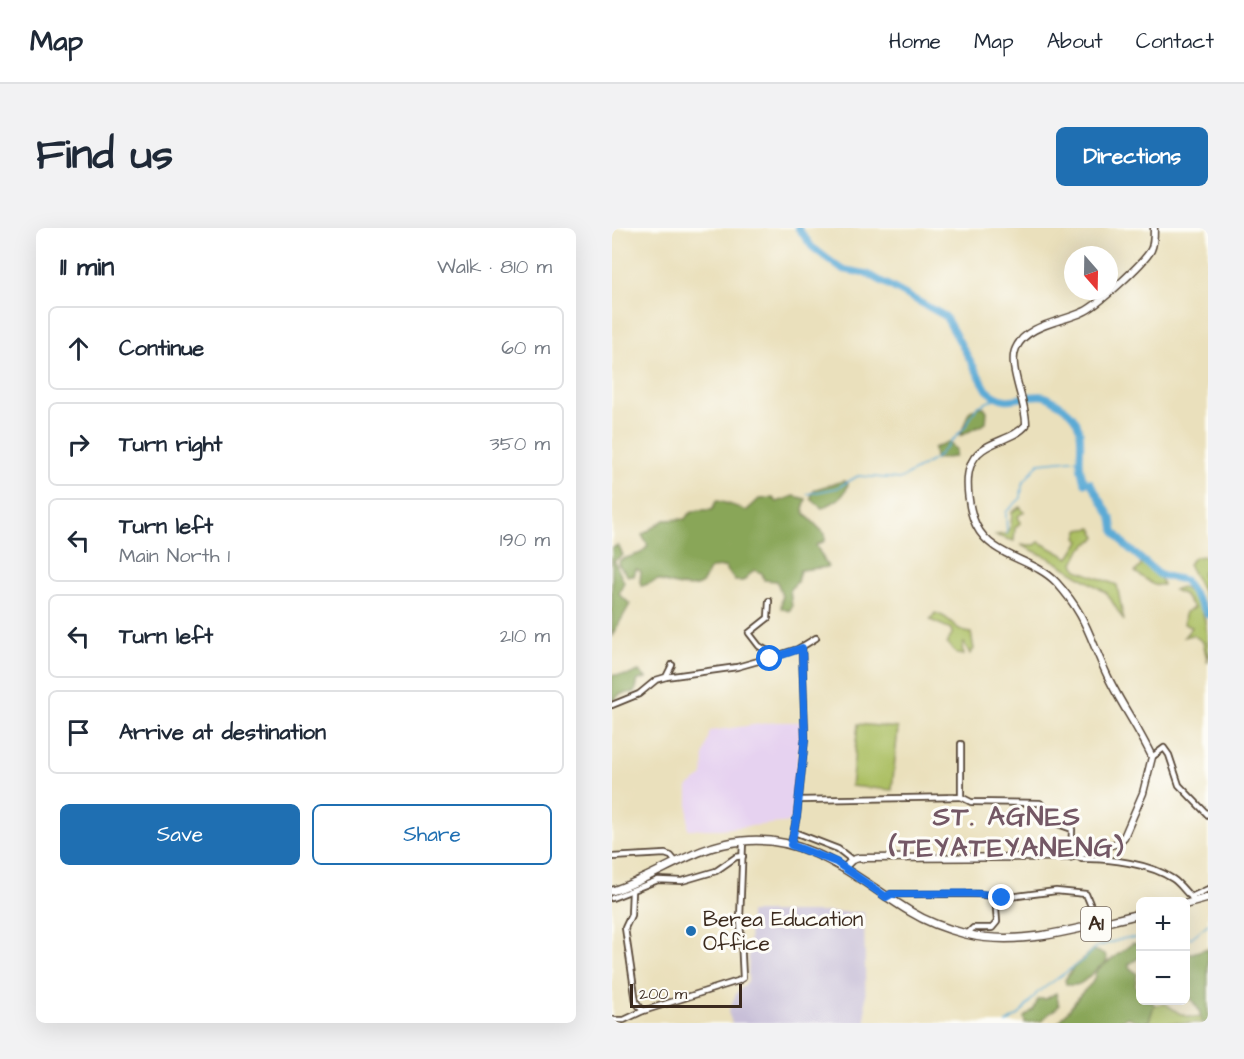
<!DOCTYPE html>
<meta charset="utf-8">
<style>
:root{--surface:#fff;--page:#f2f2f3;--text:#1f2937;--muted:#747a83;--line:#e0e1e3;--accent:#1f6fb2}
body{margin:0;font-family:"Architects Daughter",sans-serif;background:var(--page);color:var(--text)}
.controls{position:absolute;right:18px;bottom:18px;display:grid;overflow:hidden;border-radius:9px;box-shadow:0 6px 24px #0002}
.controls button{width:54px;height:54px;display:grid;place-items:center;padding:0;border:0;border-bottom:2px solid var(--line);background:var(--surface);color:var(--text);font:30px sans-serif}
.compass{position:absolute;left:452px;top:18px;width:54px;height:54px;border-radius:50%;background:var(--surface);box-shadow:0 6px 24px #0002;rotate:160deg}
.scale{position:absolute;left:18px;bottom:15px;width:112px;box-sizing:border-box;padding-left:6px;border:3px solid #3b2a1e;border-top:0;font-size:16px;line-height:21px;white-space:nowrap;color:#3b2a1e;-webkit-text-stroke:4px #fdfcf7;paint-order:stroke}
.stop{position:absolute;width:18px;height:18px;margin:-14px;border:4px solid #1a73e8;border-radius:50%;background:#fff}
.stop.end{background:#1a73e8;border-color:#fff;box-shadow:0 2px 6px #0008}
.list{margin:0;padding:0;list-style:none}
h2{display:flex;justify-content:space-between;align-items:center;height:78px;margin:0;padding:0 24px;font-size:26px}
h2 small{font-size:20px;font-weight:400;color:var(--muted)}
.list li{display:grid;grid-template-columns:39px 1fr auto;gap:18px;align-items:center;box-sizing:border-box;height:84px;margin:0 12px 12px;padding:0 12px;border:2px solid var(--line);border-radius:9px}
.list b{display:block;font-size:22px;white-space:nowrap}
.list p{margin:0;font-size:20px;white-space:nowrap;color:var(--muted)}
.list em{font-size:20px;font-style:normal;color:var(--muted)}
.actions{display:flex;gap:12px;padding:18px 24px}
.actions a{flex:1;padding:14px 0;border:2px solid var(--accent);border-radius:9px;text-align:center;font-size:21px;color:var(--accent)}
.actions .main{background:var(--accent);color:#fff}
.icon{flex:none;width:33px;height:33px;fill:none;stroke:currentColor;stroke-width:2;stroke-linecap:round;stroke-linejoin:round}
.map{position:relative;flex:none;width:596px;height:795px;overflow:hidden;border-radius:9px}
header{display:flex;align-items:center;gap:36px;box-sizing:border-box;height:84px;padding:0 30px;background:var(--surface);border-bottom:2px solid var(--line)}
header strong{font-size:28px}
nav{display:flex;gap:33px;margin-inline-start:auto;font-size:21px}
.intro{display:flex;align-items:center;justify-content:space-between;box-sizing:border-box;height:144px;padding:0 36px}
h1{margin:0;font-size:42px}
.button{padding:15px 27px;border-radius:9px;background:var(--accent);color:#fff;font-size:21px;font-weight:700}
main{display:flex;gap:36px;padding:0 36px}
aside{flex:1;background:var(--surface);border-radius:9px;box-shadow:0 6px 24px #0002}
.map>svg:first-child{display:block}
</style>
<header>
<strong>Map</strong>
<nav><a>Home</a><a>Map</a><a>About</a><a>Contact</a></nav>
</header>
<div class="intro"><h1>Find us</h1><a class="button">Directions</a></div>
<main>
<aside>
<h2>11 min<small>Walk · 810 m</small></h2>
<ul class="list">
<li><svg class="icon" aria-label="ahead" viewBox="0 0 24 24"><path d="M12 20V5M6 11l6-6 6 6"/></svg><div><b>Continue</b></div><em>60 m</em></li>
<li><svg class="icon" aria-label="right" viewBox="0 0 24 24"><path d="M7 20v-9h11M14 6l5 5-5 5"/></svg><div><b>Turn right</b></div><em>350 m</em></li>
<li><svg class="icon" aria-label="left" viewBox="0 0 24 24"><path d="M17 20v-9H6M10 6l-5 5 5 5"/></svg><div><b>Turn left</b><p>Main North 1</p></div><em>190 m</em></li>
<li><svg class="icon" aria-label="left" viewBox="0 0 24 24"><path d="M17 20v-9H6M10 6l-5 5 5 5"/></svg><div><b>Turn left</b></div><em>210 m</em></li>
<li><svg class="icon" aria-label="arrive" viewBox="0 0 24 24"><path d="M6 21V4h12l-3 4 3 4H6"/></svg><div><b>Arrive at destination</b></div></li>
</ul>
<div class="actions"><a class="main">Save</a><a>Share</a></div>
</aside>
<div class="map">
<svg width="596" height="795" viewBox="0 0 596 795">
<rect width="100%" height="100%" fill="#fdfcf7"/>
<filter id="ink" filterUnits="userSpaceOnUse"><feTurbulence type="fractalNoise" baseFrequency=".0167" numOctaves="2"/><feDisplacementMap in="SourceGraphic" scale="12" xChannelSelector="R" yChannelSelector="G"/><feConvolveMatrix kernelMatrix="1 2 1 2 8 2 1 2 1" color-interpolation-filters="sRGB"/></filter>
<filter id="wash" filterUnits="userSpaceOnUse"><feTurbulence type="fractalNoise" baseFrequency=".008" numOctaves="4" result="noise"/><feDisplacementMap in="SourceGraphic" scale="24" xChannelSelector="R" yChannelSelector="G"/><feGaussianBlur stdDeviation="1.35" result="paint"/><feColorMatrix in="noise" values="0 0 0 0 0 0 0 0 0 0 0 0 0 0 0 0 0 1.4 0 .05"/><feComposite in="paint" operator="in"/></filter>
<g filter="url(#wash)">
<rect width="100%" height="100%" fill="#eae0bc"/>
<polygon fill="#e6d2f0" points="163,494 189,494 180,594 108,601 76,601 76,558 91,548 92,526 98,503"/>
<polygon fill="#c8bfd8" points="138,684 252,684 254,795 120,795 116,784 125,764 136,754"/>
<g fill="#acbf63" stroke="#747440" stroke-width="1.5">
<polygon points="408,279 412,284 406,288 408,295 403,300 402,313 382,307 395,306 399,297 400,284"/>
<polygon points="480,300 485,309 469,321 462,335 465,342 505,357 512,393 495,365 439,331 409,317 423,317 427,314 457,330 468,313 465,310 467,302"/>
<polygon points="593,328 596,336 590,346 596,358 596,374 576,336 583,329"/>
<polygon points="528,331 548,347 551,357 542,357 523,344 529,338"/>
<path d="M569 359C596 370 596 408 596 435L591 414 581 407 572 409 580 399 572 396 573 384 582 380 571 366 562 362Z"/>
<path d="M323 385C339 388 343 404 359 405L362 421 358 426 352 415 350 420 352 427 345 426 335 415 340 406 339 401 318 392Z"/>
<polygon points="246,496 286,500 280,562 239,558"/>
<path d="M554 776C569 787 571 789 589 790L590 795H534L537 793 542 777Z"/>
</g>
<g fill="#89a659" stroke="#62683c" stroke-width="1.5">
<polygon points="365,179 372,179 375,183 374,195 348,208 357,184"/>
<polygon points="336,214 344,221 343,229 323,231 322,220"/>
<path d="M231 253 236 254C236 268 221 275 210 280L199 271 200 265 204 261Z"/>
<path d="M182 268 194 271 191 281 193 286 213 306V313L204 317 216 339 188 342 185 354 178 361 180 379 177 383 169 380 170 368 165 353 152 352 150 345 142 342 131 353H123L113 339 99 340C94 344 95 348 92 353 83 365 57 355 46 352L30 358 28 354 29 343 24 341 22 348H16L6 336 8 332 29 325 36 318 30 307 52 292 73 291C78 281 90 281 100 282L104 273C110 273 129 280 134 283L147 271 161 270 165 274Z"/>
<polygon points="6,317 11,327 2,333 12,354 7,366 18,376 0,408 0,320"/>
<polygon points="27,443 34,450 26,452 23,464 8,466 0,474 0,447 17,447"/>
<path d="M521 715 528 717V729L517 736V739L525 746 523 758 528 763V772L540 773 542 777 537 793 529 795 516 789 503 795H446C455 786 461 776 468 767 477 757 482 757 484 743Z"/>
<polygon points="596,720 596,795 590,795 587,782 574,764 574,727"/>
<path d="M481 722 493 726 495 731 493 736C479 740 473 763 454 756L453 752 461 740Z"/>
<path d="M444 765 447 778C441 784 435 786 430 793L413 795 412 789 422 781 426 771H434Z"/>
</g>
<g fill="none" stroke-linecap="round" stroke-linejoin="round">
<g stroke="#5baad5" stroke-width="1.5">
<polyline points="195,266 225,260 246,248 288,251 323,231 353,199 365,179 384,170"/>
<polyline points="395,306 394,284 409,270 410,256 427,235 469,231"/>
<polyline points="574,708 579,710 596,696"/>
<polyline points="394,795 408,786 425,765 471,732 484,719 514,710 528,710"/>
</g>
<path stroke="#5baad5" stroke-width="7" d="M186 0 200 19 229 41 256 46 333 88 375 162C397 181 406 166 431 168 438 169 445 175 451 179 483 203 459 227 473 255L478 254 500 291 502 303 514 318 548 347 572 352 596 387"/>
</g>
</g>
<g filter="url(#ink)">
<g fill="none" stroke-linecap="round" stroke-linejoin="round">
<defs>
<g id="street">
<polyline points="157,373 156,390 137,405 147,418 164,428 186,421 204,410"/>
<polyline points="54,449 125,439 164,428"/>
<polyline points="0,477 27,466 44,452 54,449 60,437"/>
<polyline points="540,529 552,520 557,527 567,557 596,587"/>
<polyline points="349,569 359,574 428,575 443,595 460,601 459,629"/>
<polyline points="187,572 349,569 349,516"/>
<polyline points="182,604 226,621 240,632"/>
<polyline points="179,617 185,587 193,510 190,420"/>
<path d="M465 628 470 631C497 630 539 636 561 651 567 655 572 662 577 667"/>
<polyline points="0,629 53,626 59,628 64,634"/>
<polyline points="20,663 19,687 13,700 24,774 31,783 126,753 131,750 128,690 131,613"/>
<polyline points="274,669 279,666 367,666 390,670 444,663 474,666 481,683 482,696"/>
<polyline points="579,669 596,661"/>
<polyline points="0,670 46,652 70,653 104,643 124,629 131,628"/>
<polyline points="355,706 361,700 380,700 385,694 383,667"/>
<polyline points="0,792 12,792 31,783"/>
</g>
<path id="secondary" d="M233 639 240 632 247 630 459 629 506 615 512 609 531 565 540 529C527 501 509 476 496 449 477 410 476 389 444 354 421 330 380 330 364 297 357 283 353 254 358 239 366 212 399 215 414 197 415 175 395 138 404 120 415 96 451 94 471 84 484 79 532 35 539 22 542 16 542 7 542 0"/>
<g id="primary">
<path d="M0 663C45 649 83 617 131 613 198 606 246 652 299 684 315 694 335 701 354 706 410 720 474 698 528 686"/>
<polyline points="574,676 596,670"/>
</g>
</defs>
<use href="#street" stroke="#554536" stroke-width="8"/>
<use href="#secondary" stroke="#554536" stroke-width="9"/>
<use href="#primary" stroke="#554536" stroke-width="10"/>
<use href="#street" stroke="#fff" stroke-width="4.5"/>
<use href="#secondary" stroke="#fff" stroke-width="6"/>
<use href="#primary" stroke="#fff" stroke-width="7"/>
</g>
</g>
<g fill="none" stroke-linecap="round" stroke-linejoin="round" filter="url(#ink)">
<path stroke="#1a73e8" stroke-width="8" d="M158 431 190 420 193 510 185 587 179 617 224 634 274 669 279 666C303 667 372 662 390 670"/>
</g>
<circle fill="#1f6fb2" stroke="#fdfcf7" stroke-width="2" cx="79" cy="703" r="6"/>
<g text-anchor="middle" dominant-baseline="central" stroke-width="6" stroke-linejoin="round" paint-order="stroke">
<rect fill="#fdfcf7" stroke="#75695f" stroke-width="1.5" x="469" y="679" width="30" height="34" rx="4.5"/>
<g font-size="20" font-weight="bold" fill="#3b2a1e">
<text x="484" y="696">A1</text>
</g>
<g font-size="21" fill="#3b2a1e" stroke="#fdfcf7" text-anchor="start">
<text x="91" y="691">Berea Education<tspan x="91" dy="24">Office</tspan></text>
</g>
<g font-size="27" font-weight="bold" letter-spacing="1.5" fill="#745865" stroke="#fdfcf7">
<text x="395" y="589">ST. AGNES<tspan x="395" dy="31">(TEYATEYANENG)</tspan></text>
</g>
</g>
</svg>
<div class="controls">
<button>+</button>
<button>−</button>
</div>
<svg class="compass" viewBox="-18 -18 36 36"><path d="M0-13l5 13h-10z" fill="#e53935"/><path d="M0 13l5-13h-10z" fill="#747a83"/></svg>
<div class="scale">200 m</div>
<div class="stop" style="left:158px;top:431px"></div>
<div class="stop end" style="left:390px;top:670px"></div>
</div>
</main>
